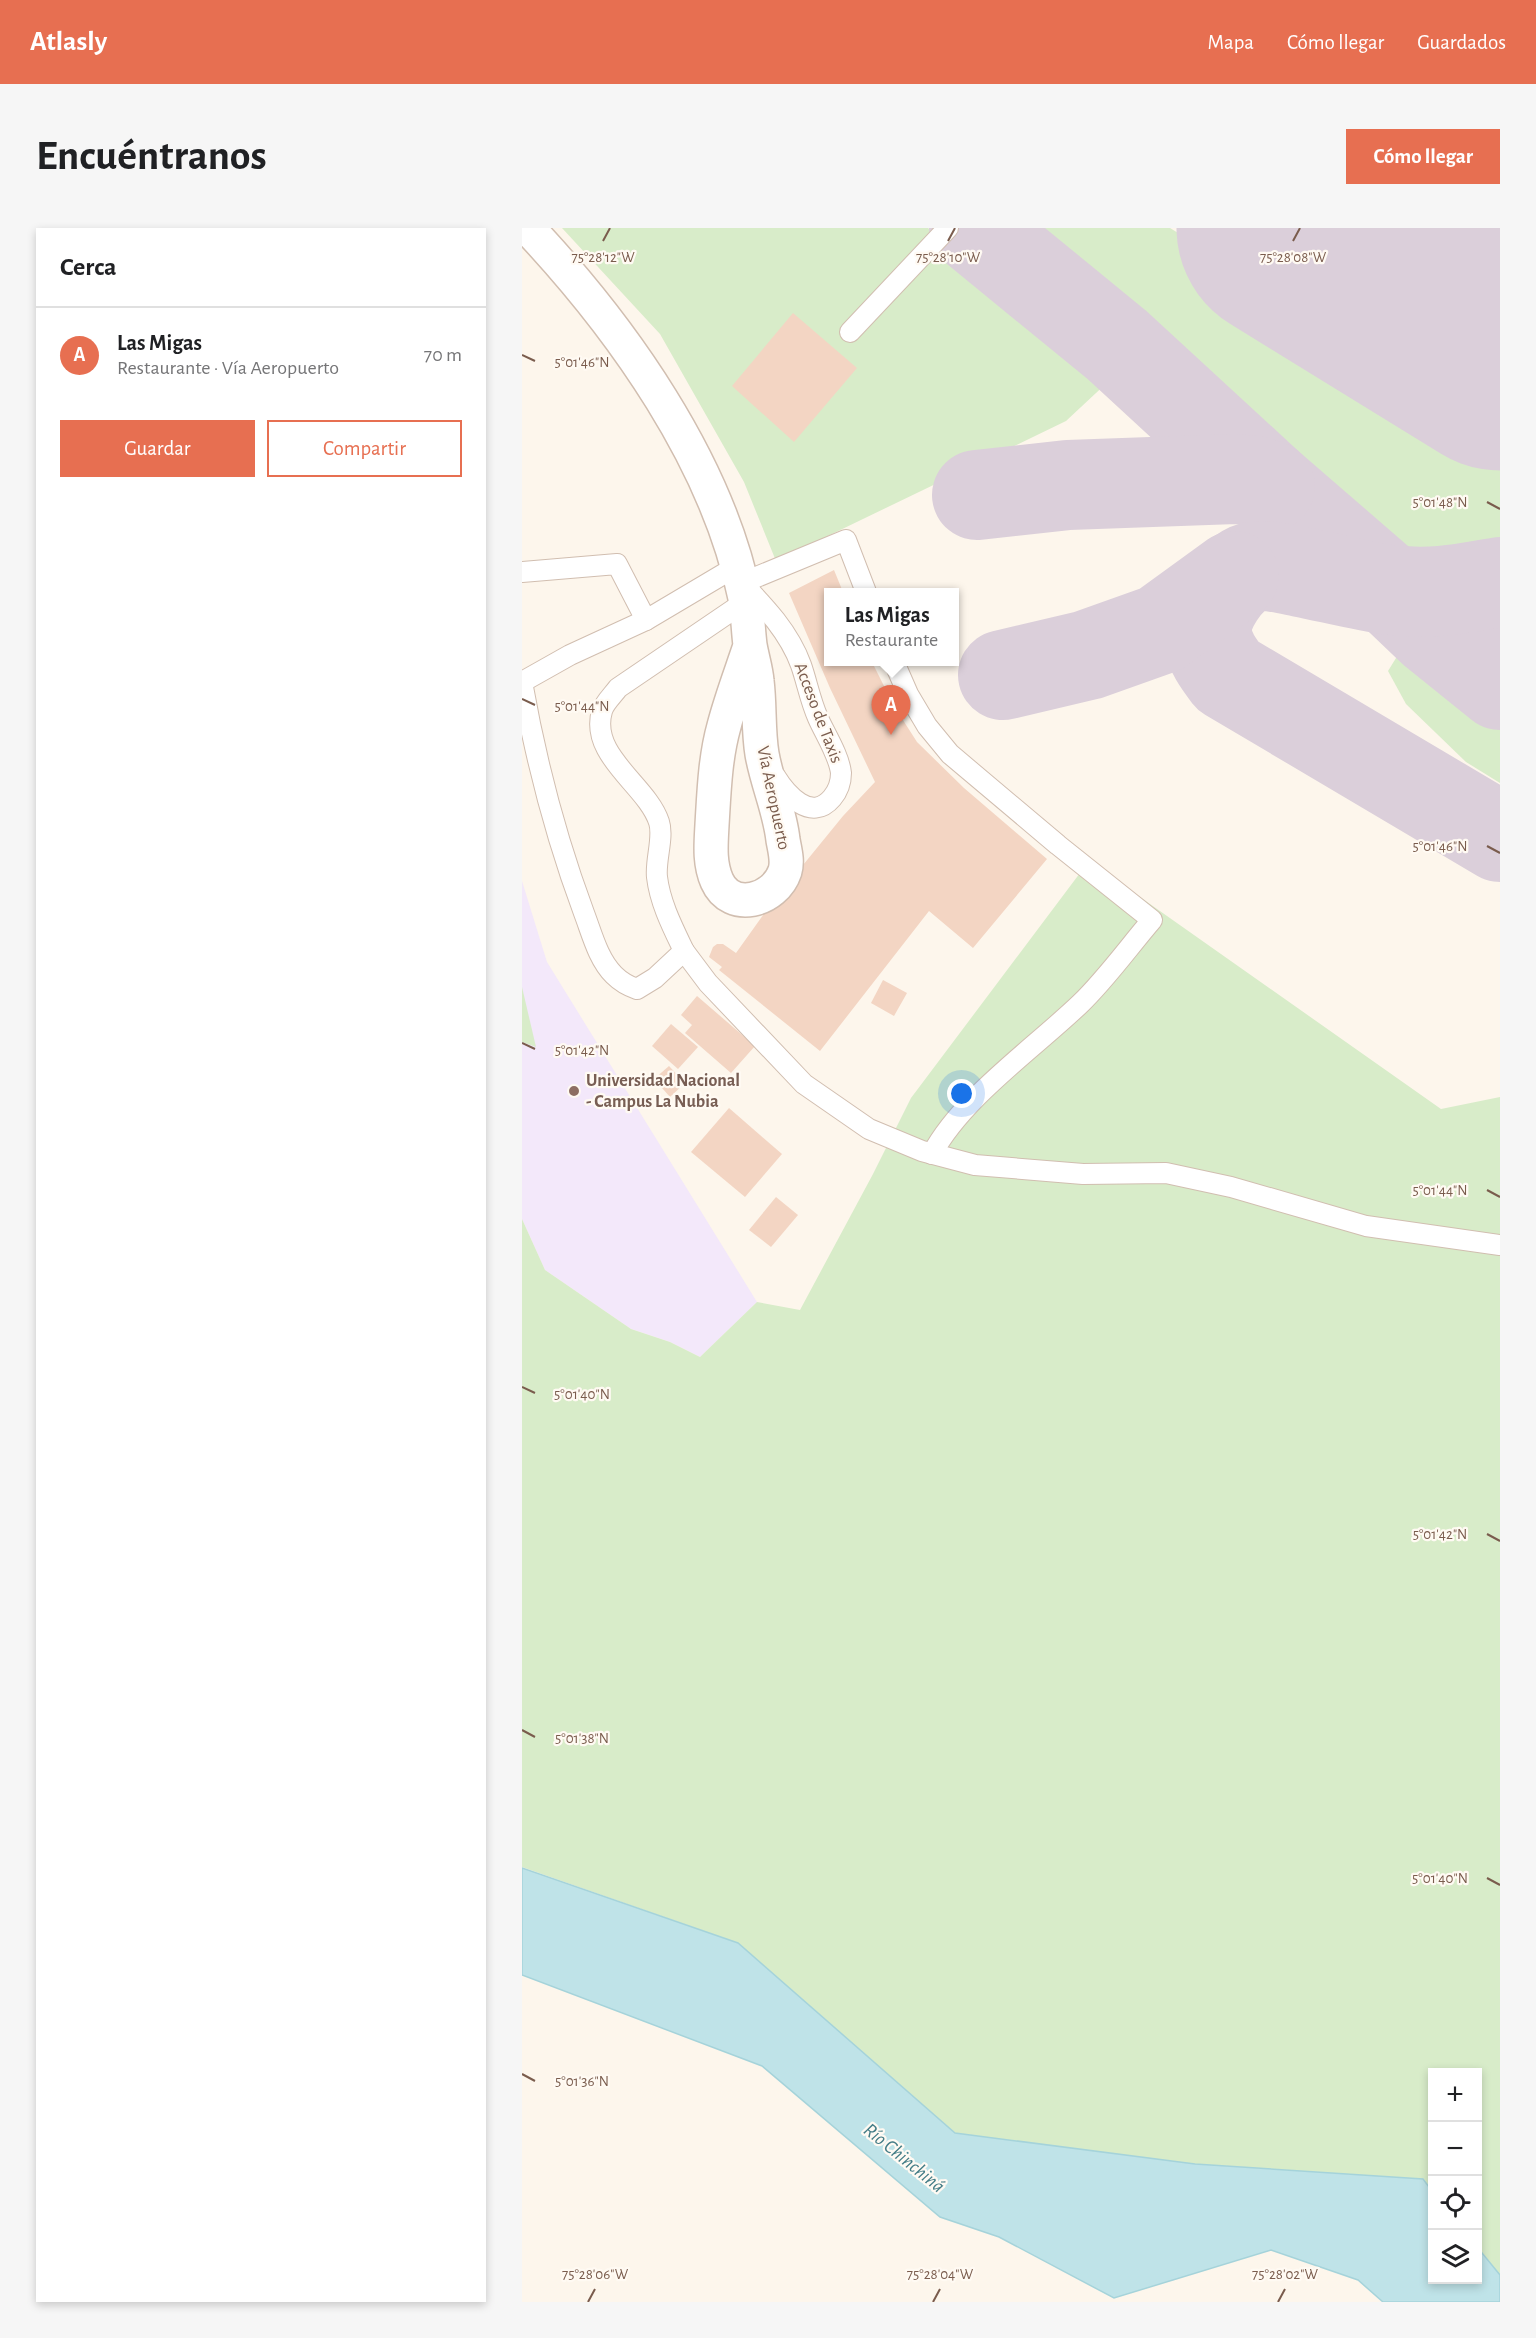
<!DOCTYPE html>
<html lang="es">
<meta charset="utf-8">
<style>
:root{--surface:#fff;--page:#f6f6f6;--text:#202124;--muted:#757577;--line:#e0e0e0;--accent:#e76f51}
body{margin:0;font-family:"Alegreya Sans",sans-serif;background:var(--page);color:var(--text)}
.controls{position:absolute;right:18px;bottom:18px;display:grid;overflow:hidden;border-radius:0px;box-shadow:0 3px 9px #0003}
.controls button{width:54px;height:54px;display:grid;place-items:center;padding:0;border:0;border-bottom:2px solid var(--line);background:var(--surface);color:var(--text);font:30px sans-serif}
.you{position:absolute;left:440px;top:866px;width:21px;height:21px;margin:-15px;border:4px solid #fff;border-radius:50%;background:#1a73e8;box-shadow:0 0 0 9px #1a73e833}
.badge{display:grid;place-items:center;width:39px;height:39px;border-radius:50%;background:var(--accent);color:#fff;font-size:20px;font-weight:700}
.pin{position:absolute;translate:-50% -50px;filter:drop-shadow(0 2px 3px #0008)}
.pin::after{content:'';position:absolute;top:32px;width:21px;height:18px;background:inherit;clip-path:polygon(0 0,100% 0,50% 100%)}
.popup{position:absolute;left:302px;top:360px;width:135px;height:78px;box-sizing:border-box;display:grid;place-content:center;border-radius:0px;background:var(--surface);filter:drop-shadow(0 2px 4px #0005);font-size:20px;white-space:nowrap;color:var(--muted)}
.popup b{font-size:22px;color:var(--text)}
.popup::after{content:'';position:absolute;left:50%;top:100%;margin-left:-12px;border:12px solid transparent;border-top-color:var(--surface)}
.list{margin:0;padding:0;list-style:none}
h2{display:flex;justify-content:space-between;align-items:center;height:78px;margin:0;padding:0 24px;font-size:26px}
h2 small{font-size:20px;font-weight:400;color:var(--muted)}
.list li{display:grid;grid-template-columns:39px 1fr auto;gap:18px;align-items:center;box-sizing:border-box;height:96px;padding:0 24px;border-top:2px solid var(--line)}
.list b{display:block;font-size:22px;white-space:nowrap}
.list p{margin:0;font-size:20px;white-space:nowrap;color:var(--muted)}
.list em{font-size:20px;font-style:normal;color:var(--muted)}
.actions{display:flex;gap:12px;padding:18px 24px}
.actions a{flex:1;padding:14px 0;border:2px solid var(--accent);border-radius:0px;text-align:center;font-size:21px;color:var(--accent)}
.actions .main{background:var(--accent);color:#fff}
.icon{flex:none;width:33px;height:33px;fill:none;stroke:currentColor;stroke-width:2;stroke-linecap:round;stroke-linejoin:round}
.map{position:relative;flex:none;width:978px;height:2074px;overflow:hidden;border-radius:0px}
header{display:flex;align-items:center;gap:36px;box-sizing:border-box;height:84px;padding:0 30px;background:var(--accent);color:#fff}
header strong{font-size:28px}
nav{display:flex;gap:33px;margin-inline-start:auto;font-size:21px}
.intro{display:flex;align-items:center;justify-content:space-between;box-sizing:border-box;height:144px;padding:0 36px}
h1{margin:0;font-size:42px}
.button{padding:15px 27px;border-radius:0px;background:var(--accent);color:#fff;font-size:21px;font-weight:700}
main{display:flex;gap:36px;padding:0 36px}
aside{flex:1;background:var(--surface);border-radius:0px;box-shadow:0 3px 9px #0003}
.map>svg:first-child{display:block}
</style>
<header>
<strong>Atlasly</strong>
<nav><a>Mapa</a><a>Cómo llegar</a><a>Guardados</a></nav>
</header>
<div class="intro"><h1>Encuéntranos</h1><a class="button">Cómo llegar</a></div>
<main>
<aside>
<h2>Cerca<small></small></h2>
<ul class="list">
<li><span class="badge">A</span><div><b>Las Migas</b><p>Restaurante · Vía Aeropuerto</p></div><em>70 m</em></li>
</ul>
<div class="actions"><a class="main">Guardar</a><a>Compartir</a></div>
</aside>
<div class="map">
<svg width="978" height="2074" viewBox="0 0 978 2074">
<rect width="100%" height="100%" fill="#fdf6ec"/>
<polygon fill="#f3e8fa" points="0,653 25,734 235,1074 178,1129 148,1114 109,1101 23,1042 0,991"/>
<g fill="#d8ecc9">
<polygon points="40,0 406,0 589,151 544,193 254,333 222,254 138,106"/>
<polygon points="493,0 648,0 978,203 978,328 916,338 889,333 866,318"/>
<polygon points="902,0 978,0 978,47"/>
<polygon points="896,410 978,480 978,555 944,534 884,476 866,443 879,422"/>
<polygon points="567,633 919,881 978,869 978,2047 956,2020 956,1844 910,1844 910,1963 901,1951 673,1936 433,1905 216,1715 0,1639 0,991 23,1042 109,1101 148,1114 178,1129 235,1074 278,1082 351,946 389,870"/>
<polygon points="0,759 14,819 0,814"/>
</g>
<polygon fill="#bfe3e8" stroke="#a5d3da" stroke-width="1.5" points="0,1640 216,1715 433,1905 673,1936 901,1951 910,1963 910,2052 956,2052 956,2020 978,2047 978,2074 861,2074 836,2052 749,2022 592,2070 477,2009 418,1989 240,1838 0,1747"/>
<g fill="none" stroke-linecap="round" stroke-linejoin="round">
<g stroke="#dbcfda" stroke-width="90">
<polyline points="452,0 595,117 748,258 867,361 911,403 978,457"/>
<polyline points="455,267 546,257 713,251 734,253 748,258"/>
<path d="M978 354C938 361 910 367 869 362 839 358 809 350 779 344 764 341 745 336 730 339 708 345 680 386 685 408 688 424 696 435 706 448L978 609"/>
<polyline points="481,447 566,427 639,401 712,348"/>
</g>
<polyline stroke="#dbcfda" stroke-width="225" points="767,0 978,130"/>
</g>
<g fill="#f3d5c3">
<polygon points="271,85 335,140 272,214 210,158"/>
<polygon points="312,342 321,364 306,364 306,434 350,434 372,478 395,514 442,560 525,631 451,720 407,683 298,823 197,742 200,739 187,729 191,719 195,716 201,716 214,725 246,680 321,588 353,554 308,460 267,365"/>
<polygon points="361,752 385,765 372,788 349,775"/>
<polygon points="175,768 233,818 209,845 163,805 170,797 159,787"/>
<polygon points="149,796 176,819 156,841 130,818"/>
<polygon points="147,838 163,855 148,869 132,851"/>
<polygon points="207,880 260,926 223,969 169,924"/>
<polygon points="254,969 276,987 249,1019 227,1002"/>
</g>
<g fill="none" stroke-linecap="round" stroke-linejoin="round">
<defs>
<g id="lane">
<polyline points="328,104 426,0"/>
<polyline points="0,344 95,336 124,392"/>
<path d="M372 434 386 466 405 498 428 526 536 617 630 692C606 720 584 751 558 776 511 821 440 870 410 926"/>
<path d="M0 454C14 533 34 610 62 685 70 706 76 731 92 747 99 754 106 758 115 761L133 750 162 723C151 700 138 675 135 649 133 633 142 609 137 594 125 557 67 528 80 483 82 475 91 467 96 460L224 373"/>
<polyline points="0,454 48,427 124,392 215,338"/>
<path d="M253 548C264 566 289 595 310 570 316 563 319 555 319 545 317 527 303 506 296 490 288 472 285 454 279 437 267 404 243 379 220 355L324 312 344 364"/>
<polyline points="162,723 186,755 282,856 347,901 400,923 453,937 561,946 644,945 709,959 844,998 978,1017"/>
</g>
<path id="street" d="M6 0C100 100 195 233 223 370 226 386 226 401 228 417 230 429 234 441 235 453 238 477 236 502 240 526 245 555 258 583 261 612 263 623 266 633 263 643 253 673 209 685 195 653 187 635 189 616 190 597 192 564 193 530 202 498 209 471 219 445 228 418"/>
</defs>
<use href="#lane" stroke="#d1beb0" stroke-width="22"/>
<use href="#street" stroke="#d1beb0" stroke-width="36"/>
<use href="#lane" stroke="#fff" stroke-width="20"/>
<use href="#street" stroke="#fff" stroke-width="33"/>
</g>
<path fill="none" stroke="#7a5c4d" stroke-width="2" d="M81 13 88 0M426 13 433 0M771 13 778 0M0 127 13 133M965 274 978 281M0 471 13 477M965 618 978 625M0 815 13 821M965 962 978 969M0 1159 13 1165M965 1306 978 1313M0 1502 13 1509M965 1650 978 1657M0 1846 13 1853M66 2074 73 2061M411 2074 418 2061M756 2074 763 2061"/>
<circle fill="#8d6e63" stroke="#fffaf3" stroke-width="2" cx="52" cy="863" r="6"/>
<g text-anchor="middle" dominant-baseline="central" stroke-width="4.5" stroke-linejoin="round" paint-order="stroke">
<g font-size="18" fill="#7a5c4d" stroke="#fffaf3">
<text transform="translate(296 485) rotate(69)">Acceso de Taxis</text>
<text transform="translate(251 570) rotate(78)">Vía Aeropuerto</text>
</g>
<g font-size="18" font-weight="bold" fill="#785e54" stroke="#fffaf3" text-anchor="start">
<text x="64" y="853">Universidad Nacional<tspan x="64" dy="21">- Campus La Nubia</tspan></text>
</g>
<g font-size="20" font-style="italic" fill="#437c86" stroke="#fffaf3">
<text transform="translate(382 1930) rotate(39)">Río Chinchiná</text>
</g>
</g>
<g font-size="15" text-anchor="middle" fill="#7a5c4d" stroke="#fffaf3" stroke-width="4.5" stroke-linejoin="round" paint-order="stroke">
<text x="81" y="34">75°28'12"W</text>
<text x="426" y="34">75°28'10"W</text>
<text x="771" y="34">75°28'08"W</text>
<text x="60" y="139">5°01'46"N</text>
<text x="918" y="279">5°01'48"N</text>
<text x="60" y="483">5°01'44"N</text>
<text x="918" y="623">5°01'46"N</text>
<text x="60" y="827">5°01'42"N</text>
<text x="918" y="967">5°01'44"N</text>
<text x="60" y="1171">5°01'40"N</text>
<text x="918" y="1311">5°01'42"N</text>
<text x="60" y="1515">5°01'38"N</text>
<text x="918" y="1655">5°01'40"N</text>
<text x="60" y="1858">5°01'36"N</text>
<text x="73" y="2051">75°28'06"W</text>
<text x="418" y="2051">75°28'04"W</text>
<text x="763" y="2051">75°28'02"W</text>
</g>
</svg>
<div class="controls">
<button>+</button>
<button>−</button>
<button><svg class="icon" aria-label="locate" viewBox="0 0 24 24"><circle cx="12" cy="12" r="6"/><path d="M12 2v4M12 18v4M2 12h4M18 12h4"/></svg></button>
<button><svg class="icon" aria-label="layers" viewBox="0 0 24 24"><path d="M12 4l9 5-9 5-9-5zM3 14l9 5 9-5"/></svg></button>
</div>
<div class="you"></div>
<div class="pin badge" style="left:369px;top:507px">A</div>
<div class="popup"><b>Las Migas</b>Restaurante</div>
</div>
</main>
